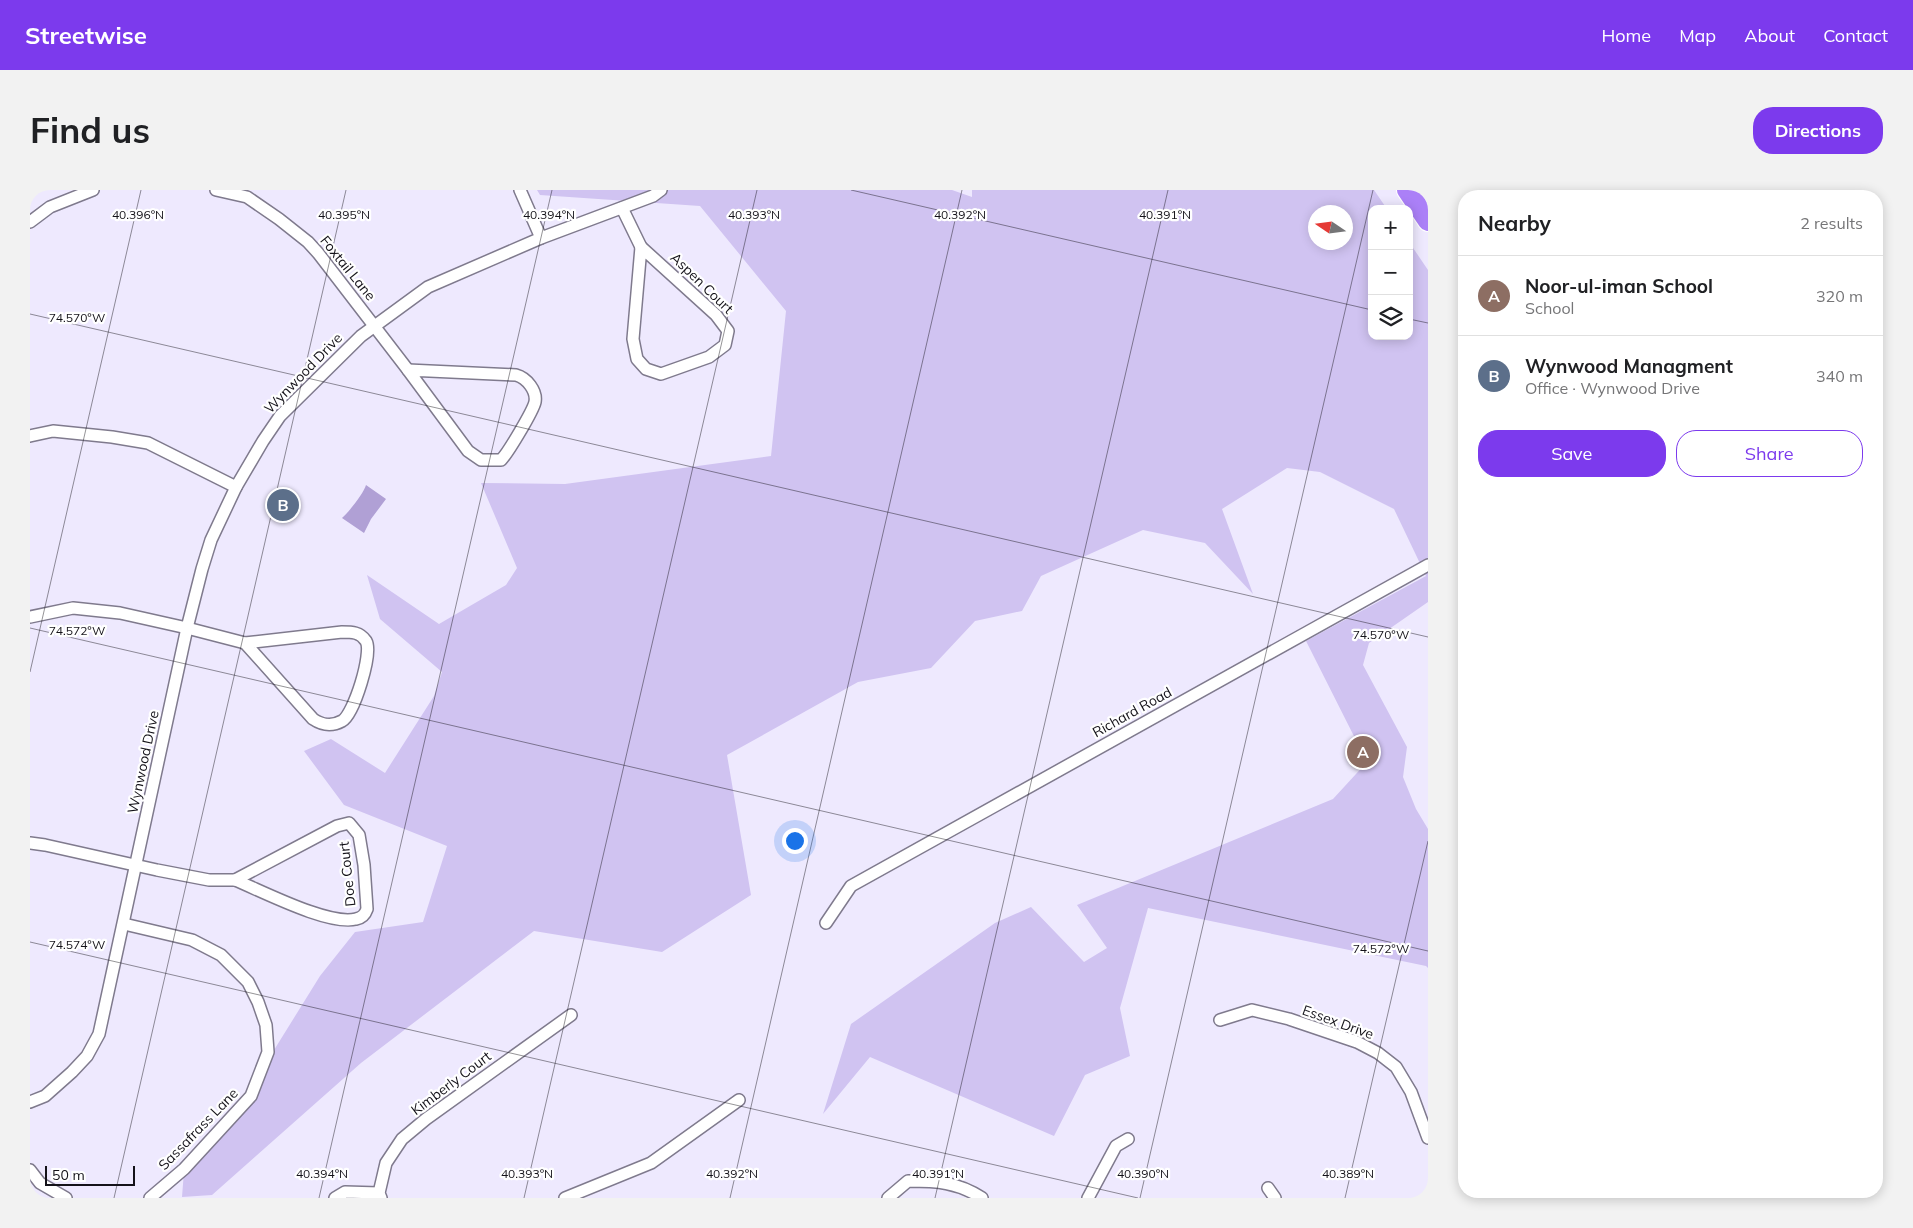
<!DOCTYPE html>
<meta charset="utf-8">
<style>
:root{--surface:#fff;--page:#f2f2f2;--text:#202124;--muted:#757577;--line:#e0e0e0;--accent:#7c3aed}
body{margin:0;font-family:Mulish,sans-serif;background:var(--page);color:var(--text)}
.controls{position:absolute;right:15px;top:15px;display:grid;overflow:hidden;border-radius:10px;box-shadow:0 2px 12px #0003}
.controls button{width:45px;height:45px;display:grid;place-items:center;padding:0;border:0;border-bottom:1px solid var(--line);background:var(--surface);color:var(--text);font:25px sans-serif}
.compass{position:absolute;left:1278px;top:15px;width:45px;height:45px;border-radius:50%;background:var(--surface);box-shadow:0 2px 12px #0003;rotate:283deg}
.scale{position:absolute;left:15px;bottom:12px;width:90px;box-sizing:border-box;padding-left:5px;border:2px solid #141219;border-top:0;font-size:14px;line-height:18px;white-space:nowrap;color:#141219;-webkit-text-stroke:4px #fff;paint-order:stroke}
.you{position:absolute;left:764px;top:650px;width:18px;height:18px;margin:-12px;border:4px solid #fff;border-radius:50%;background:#1a73e8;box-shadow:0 0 0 8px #1a73e833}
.badge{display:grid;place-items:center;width:32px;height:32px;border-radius:50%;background:var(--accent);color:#fff;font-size:16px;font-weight:700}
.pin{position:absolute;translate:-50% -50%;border:2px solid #fff;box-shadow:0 1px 5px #0006}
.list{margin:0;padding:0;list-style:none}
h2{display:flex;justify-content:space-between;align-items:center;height:65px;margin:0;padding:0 20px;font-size:21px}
h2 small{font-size:16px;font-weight:400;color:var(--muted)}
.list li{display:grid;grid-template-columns:32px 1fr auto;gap:15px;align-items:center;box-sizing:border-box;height:80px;padding:0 20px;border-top:1px solid var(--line)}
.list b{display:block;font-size:19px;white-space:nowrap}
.list p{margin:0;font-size:16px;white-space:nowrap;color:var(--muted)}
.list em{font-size:16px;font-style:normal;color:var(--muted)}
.actions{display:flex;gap:10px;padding:15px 20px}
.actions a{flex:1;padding:11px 0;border:1px solid var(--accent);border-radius:20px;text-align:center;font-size:18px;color:var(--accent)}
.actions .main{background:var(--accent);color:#fff}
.icon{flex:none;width:28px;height:28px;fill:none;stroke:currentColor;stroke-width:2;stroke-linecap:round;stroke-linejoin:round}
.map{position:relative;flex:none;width:1398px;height:1008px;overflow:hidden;border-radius:20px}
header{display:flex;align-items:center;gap:30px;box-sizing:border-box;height:70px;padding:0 25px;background:var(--accent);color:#fff}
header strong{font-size:24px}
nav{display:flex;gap:28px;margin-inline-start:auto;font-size:18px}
.intro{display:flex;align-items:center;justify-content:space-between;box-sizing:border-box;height:120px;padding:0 30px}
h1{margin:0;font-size:35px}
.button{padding:12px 22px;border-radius:20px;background:var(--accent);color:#fff;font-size:18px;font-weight:700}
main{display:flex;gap:30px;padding:0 30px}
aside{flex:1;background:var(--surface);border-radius:20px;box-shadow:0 2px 12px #0003}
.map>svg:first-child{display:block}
</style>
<header>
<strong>Streetwise</strong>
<nav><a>Home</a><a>Map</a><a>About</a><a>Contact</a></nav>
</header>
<div class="intro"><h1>Find us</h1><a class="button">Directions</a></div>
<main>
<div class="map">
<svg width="1398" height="1008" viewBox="0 0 1398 1008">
<rect width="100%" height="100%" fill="#eee9fe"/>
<path fill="#d0c3f1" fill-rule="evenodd" d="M507 0H922L942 7V0H1344L1357 19H1342V146H1379V52L1398 80V412L1339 453 1333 475 1377 557 1373 587 1386 619 1398 639V778L1396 776 1118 718 1090 818 1100 866 1055 885 1024 946 840 867 793 924 821 834 965 733 1001 717 1054 772 1077 758 1047 715 1303 609 1337 572 1276 451 1396 386 1364 319 1290 282 1257 278 1192 319 1223 404 1175 353 1113 340 1011 386 992 421 945 431 901 478 828 492 697 565 721 705 632 762 504 741 331 873 182 1005 152 1007 154 981 223 908 231 881 290 786 325 742 393 732 417 656 314 615 274 561 301 549 355 583 404 506 412 482 350 429 337 385 409 434 476 395 487 378 451 293 535 294 741 266 756 121 670 16 510 5ZM1286 22H1316V52H1286Z"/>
<path fill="#b0a0d5" d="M336 295 356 309 341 329 334 343 312 328C318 323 334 303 336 295Z"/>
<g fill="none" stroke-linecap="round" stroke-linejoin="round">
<defs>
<g id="street">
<polyline points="186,0 217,7 249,29 278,52 288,63 378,180"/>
<polyline points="490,0 511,48"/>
<polyline points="592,18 611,57"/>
<polyline points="0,32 20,17 63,0"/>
<polygon points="611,57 686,125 698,141 695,155 679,167 631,184 616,179 607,169 603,149"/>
<path d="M378 180 486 185C497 188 507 201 505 212 503 221 478 263 471 270H451L438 261Z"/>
<polyline points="0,246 23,241 82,247 118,253 206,297"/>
<polyline points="0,427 43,418 90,423 157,438 215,453"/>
<path d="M312 442C322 442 330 442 336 451 343 463 324 524 312 531 301 537 292 535 283 529L215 453Z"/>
<path d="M319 633 329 645 334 675 337 719C335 725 332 728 326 729 299 736 232 701 205 690L307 636Z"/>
<polyline points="0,653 15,655 127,680 179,690 205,690"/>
<polyline points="796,733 821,696 1398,375"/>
<polyline points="94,734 162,750 191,765 218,792 228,812 236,835 238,862 221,906 154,979 120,1008"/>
<polyline points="1190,830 1222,820 1259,829 1327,852 1348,863 1366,877 1381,902 1398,948"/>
<polyline points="0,912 15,906 42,882 57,866 69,844 157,438 172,379 181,350 206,297 233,251 250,226 331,146 398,97 511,48 623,6 631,0"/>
<polyline points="0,980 10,993 36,1008"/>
<polyline points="1238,998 1245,1008"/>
<polyline points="305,1008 315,1002 349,1003"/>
<polyline points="351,1008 349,1003 356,973 372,949 396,929 541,825"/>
<polyline points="535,1008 621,973 709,910"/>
<path d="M858 1008 878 991C907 991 927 992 952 1008"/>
<polyline points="1058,1008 1086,956 1098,949"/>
</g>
<polyline id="highway" points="1377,0 1398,31"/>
</defs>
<use href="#street" stroke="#7f7a8d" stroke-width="14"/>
<use href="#highway" stroke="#fff" stroke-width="22"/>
<use href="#street" stroke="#fff" stroke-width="11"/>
<use href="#highway" stroke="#ab80f7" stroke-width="20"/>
</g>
<path fill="none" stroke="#141219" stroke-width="1" stroke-opacity="0.45" d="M821 0 1342 120M0 124 1398 447M1379 129 1398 133M0 438 1398 761M0 482 111 0M0 752 1108 1008M84 1008 316 0M289 1008 522 0M494 1008 727 0M700 1008 932 0M905 1008 1138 0M1110 1008 1343 0M1315 1008 1398 651"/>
<g text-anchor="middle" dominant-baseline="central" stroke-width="4.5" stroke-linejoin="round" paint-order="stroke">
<g font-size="14" fill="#141219" stroke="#fff">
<text transform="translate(318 78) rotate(51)">Foxtail Lane</text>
<text transform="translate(672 93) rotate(44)">Aspen Court</text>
<text transform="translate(273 183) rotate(-46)">Wynwood Drive</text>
<text transform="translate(1102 522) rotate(-29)">Richard Road</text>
<text transform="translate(113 572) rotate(-78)">Wynwood Drive</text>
<text transform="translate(317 684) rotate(-96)">Doe Court</text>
<text transform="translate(1308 832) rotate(20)">Essex Drive</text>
<text transform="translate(421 893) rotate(-37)">Kimberly Court</text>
<text transform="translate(168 939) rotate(-46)">Sassafrass Lane</text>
</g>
</g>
<g font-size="12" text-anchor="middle" fill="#141219" stroke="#fff" stroke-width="4.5" stroke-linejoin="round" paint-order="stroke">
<text x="108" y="29">40.396°N</text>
<text x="314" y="29">40.395°N</text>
<text x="519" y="29">40.394°N</text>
<text x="930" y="29">40.392°N</text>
<text x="1135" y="29">40.391°N</text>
<text x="724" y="29">40.393°N</text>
<text x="47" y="132">74.570°W</text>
<text x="47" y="445">74.572°W</text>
<text x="1351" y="449">74.570°W</text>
<text x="47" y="759">74.574°W</text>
<text x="1351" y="763">74.572°W</text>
<text x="292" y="988">40.394°N</text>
<text x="497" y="988">40.393°N</text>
<text x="702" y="988">40.392°N</text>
<text x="908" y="988">40.391°N</text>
<text x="1113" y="988">40.390°N</text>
<text x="1318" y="988">40.389°N</text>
</g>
</svg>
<div class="controls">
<button>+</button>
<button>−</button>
<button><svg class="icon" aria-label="layers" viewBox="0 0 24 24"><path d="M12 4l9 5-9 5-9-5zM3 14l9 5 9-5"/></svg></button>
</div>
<svg class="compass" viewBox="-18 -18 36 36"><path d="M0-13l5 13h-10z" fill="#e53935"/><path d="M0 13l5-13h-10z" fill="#757577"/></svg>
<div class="scale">50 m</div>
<div class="you"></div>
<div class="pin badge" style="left:1333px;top:562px;background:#8d6e63">A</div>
<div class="pin badge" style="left:253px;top:315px;background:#5c6f8a">B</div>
</div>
<aside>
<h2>Nearby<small>2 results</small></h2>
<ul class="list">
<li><span class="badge" style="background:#8d6e63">A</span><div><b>Noor-ul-iman School</b><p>School</p></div><em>320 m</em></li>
<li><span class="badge" style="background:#5c6f8a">B</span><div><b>Wynwood Managment</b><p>Office · Wynwood Drive</p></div><em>340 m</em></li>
</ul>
<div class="actions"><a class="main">Save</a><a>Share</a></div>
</aside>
</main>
